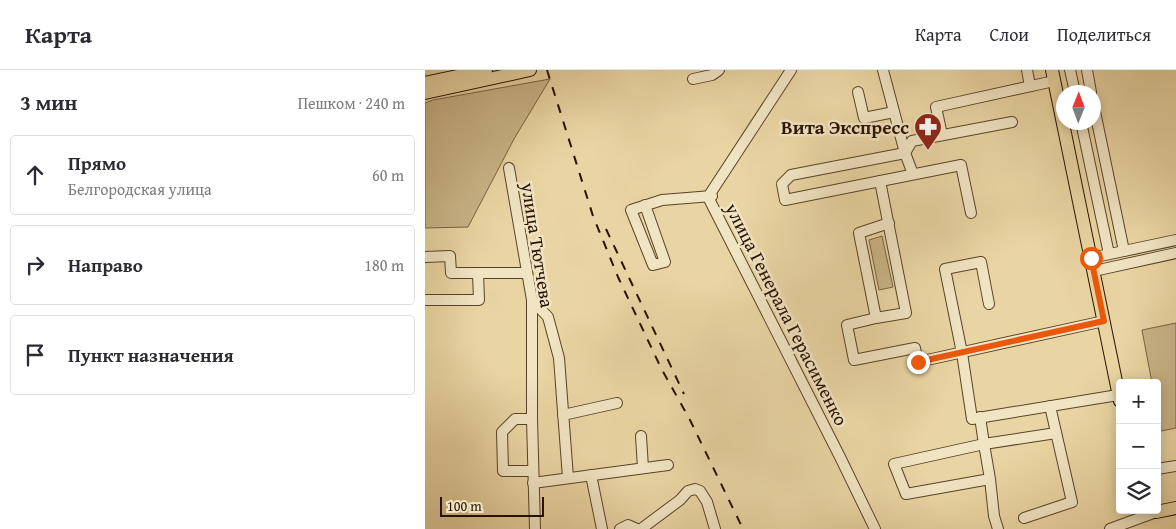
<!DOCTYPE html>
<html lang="ru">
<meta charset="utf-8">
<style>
:root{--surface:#fff;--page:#f7f7f7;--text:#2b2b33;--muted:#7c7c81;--line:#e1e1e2}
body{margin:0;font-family:"Gentium Book Plus",serif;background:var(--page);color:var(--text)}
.controls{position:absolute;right:15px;bottom:15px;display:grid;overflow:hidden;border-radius:5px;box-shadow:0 2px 12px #0003}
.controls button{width:45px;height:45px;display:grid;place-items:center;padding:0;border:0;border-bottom:1px solid var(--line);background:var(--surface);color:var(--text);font:25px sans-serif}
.compass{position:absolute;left:631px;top:15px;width:45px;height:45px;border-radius:50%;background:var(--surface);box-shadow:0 2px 12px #0003;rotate:1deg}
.scale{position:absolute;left:15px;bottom:12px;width:104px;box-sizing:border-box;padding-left:5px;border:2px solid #281200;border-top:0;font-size:14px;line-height:18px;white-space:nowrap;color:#281200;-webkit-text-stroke:4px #f1e4c3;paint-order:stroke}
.stop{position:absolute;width:15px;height:15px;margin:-11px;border:4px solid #ea580c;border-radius:50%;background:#fff}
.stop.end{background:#ea580c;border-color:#fff;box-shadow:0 1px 5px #0008}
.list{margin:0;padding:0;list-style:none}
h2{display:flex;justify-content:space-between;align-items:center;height:65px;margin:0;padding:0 20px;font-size:21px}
h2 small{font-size:16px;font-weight:400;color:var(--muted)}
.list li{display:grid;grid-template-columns:32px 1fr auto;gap:15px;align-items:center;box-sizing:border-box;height:80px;margin:0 10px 10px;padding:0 10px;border:1px solid var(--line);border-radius:5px}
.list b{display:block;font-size:19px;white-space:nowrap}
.list p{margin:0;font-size:16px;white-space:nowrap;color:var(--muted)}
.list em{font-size:16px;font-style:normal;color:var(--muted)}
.icon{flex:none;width:28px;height:28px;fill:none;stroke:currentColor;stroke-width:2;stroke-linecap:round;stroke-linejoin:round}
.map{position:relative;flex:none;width:751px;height:459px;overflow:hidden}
header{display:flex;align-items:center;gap:30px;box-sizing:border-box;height:70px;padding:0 25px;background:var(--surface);border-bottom:1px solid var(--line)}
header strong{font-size:24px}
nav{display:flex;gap:28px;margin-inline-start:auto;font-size:18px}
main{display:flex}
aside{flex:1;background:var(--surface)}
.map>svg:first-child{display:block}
</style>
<header>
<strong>Карта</strong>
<nav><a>Карта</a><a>Слои</a><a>Поделиться</a></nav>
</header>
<main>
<aside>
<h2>3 мин<small>Пешком · 240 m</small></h2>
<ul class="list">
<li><svg class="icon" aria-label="ahead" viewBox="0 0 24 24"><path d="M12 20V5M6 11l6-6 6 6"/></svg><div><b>Прямо</b><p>Белгородская улица</p></div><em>60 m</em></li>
<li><svg class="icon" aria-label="right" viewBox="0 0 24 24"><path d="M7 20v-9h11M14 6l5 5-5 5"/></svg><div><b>Направо</b></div><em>180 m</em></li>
<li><svg class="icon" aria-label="arrive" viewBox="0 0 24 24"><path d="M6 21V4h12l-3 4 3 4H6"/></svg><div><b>Пункт назначения</b></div></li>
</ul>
</aside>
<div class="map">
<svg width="751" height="459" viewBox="0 0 751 459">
<rect width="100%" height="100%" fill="#e9d5a3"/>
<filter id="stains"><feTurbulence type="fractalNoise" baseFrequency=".004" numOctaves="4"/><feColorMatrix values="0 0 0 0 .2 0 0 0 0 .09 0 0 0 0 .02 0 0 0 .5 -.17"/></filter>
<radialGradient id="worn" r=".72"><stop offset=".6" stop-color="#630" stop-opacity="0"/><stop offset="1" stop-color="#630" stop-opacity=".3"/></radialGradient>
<g fill="#c8b487" stroke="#786344">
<polygon points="125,9 89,69 43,157 0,158 0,33 8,30"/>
<polygon points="457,166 468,217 454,220 444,170"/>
<polygon points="751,253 751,358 736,361 732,342 732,313 727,313 717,260"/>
</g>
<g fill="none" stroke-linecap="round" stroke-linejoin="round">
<defs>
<g id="minor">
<polyline points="366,0 283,127 415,387 450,459"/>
<polyline points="458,0 480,83 487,71 587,52"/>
<polyline points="602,0 605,16"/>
<polyline points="645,0 650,22"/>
<polyline points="662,0 666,22"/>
<polyline points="268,9 287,5 294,0"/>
<polyline points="433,22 439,48 469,42"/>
<polyline points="668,32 699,181"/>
<polyline points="656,52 684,184"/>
<polyline points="517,65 511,37 629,11"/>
<polyline points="84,98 107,230 107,349 110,459"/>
<polyline points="488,104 480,83 366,105 357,114 360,130 536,95 546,143"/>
<polyline points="455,111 481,243 451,248 434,163 464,153"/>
<polyline points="220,135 240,192 228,195 206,140 237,130 287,126"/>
<polyline points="0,187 25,186 26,203 102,203"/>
<polyline points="666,188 751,170"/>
<polyline points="669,201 751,183"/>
<polyline points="0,230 54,230 53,203"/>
<polyline points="107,230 123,247 134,288 143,408"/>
<polyline points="564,234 556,192 520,199 537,283 547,349 693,325"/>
<polyline points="451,248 422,255 429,290 490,278 493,292 679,251"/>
<polyline points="138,345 192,333"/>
<polyline points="555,347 559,374 631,363"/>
<polyline points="107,349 90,349 77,362 78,401 108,401"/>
<polyline points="216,366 218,398"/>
<polyline points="732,399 751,396"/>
<polyline points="166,405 177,459"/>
<polyline points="565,409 481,424 469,394 559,374 565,409 569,446 573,459"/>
<polyline points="108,413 243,395"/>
<polyline points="599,448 647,432 625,336"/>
<polyline points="195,459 203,455 212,459"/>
<polyline points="216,459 255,430 263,421 270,419 275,421 282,432 290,459"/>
<polyline points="685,459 731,442"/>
</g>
<g id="major">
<polyline points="627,0 695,331"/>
<polyline points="0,13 61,0"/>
<polyline points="0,23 105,0"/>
<polyline points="730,440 731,442 751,438"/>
</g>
</defs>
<use href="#minor" stroke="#584329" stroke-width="12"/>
<use href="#major" stroke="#281200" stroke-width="14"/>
<use href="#minor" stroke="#f1e4c3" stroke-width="10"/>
<use href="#major" stroke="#e9d5a3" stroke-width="12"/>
<g stroke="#281200" stroke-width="2" stroke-dasharray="9 9" stroke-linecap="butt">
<polyline points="122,0 168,146 193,207 236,298 265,350 318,459"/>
<polyline points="181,159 259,324"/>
</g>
</g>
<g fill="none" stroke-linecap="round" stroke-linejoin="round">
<polyline stroke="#ea580c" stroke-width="6" points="493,292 679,251 666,188"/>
</g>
<defs>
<symbol id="pharmacy-pin" viewBox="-11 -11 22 30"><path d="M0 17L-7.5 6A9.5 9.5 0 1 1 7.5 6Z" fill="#8f2418" stroke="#f1e4c3"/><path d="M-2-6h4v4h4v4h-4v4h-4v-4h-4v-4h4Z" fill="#fff"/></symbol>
</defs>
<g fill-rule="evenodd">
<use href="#pharmacy-pin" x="487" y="41" width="32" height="43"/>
</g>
<g text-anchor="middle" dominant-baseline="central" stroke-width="5" stroke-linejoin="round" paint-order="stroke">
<g font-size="19" font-weight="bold" fill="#281200" stroke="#f1e4c3" text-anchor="end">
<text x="484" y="57">Вита Экспресс</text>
</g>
<g font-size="19" fill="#281200" stroke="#f1e4c3">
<text transform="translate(113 175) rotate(81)">улица Тютчева</text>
<text transform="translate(362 244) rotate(63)">улица Генерала Герасименко</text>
</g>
</g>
<rect width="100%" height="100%" filter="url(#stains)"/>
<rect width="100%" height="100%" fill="url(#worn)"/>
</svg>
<div class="controls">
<button>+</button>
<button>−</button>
<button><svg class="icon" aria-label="layers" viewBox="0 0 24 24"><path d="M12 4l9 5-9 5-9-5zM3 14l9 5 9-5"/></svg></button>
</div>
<svg class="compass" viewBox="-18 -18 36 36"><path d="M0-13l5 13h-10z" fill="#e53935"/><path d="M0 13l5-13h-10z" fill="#7c7c81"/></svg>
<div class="scale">100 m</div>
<div class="stop" style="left:666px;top:188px"></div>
<div class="stop end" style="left:493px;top:292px"></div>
</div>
</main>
